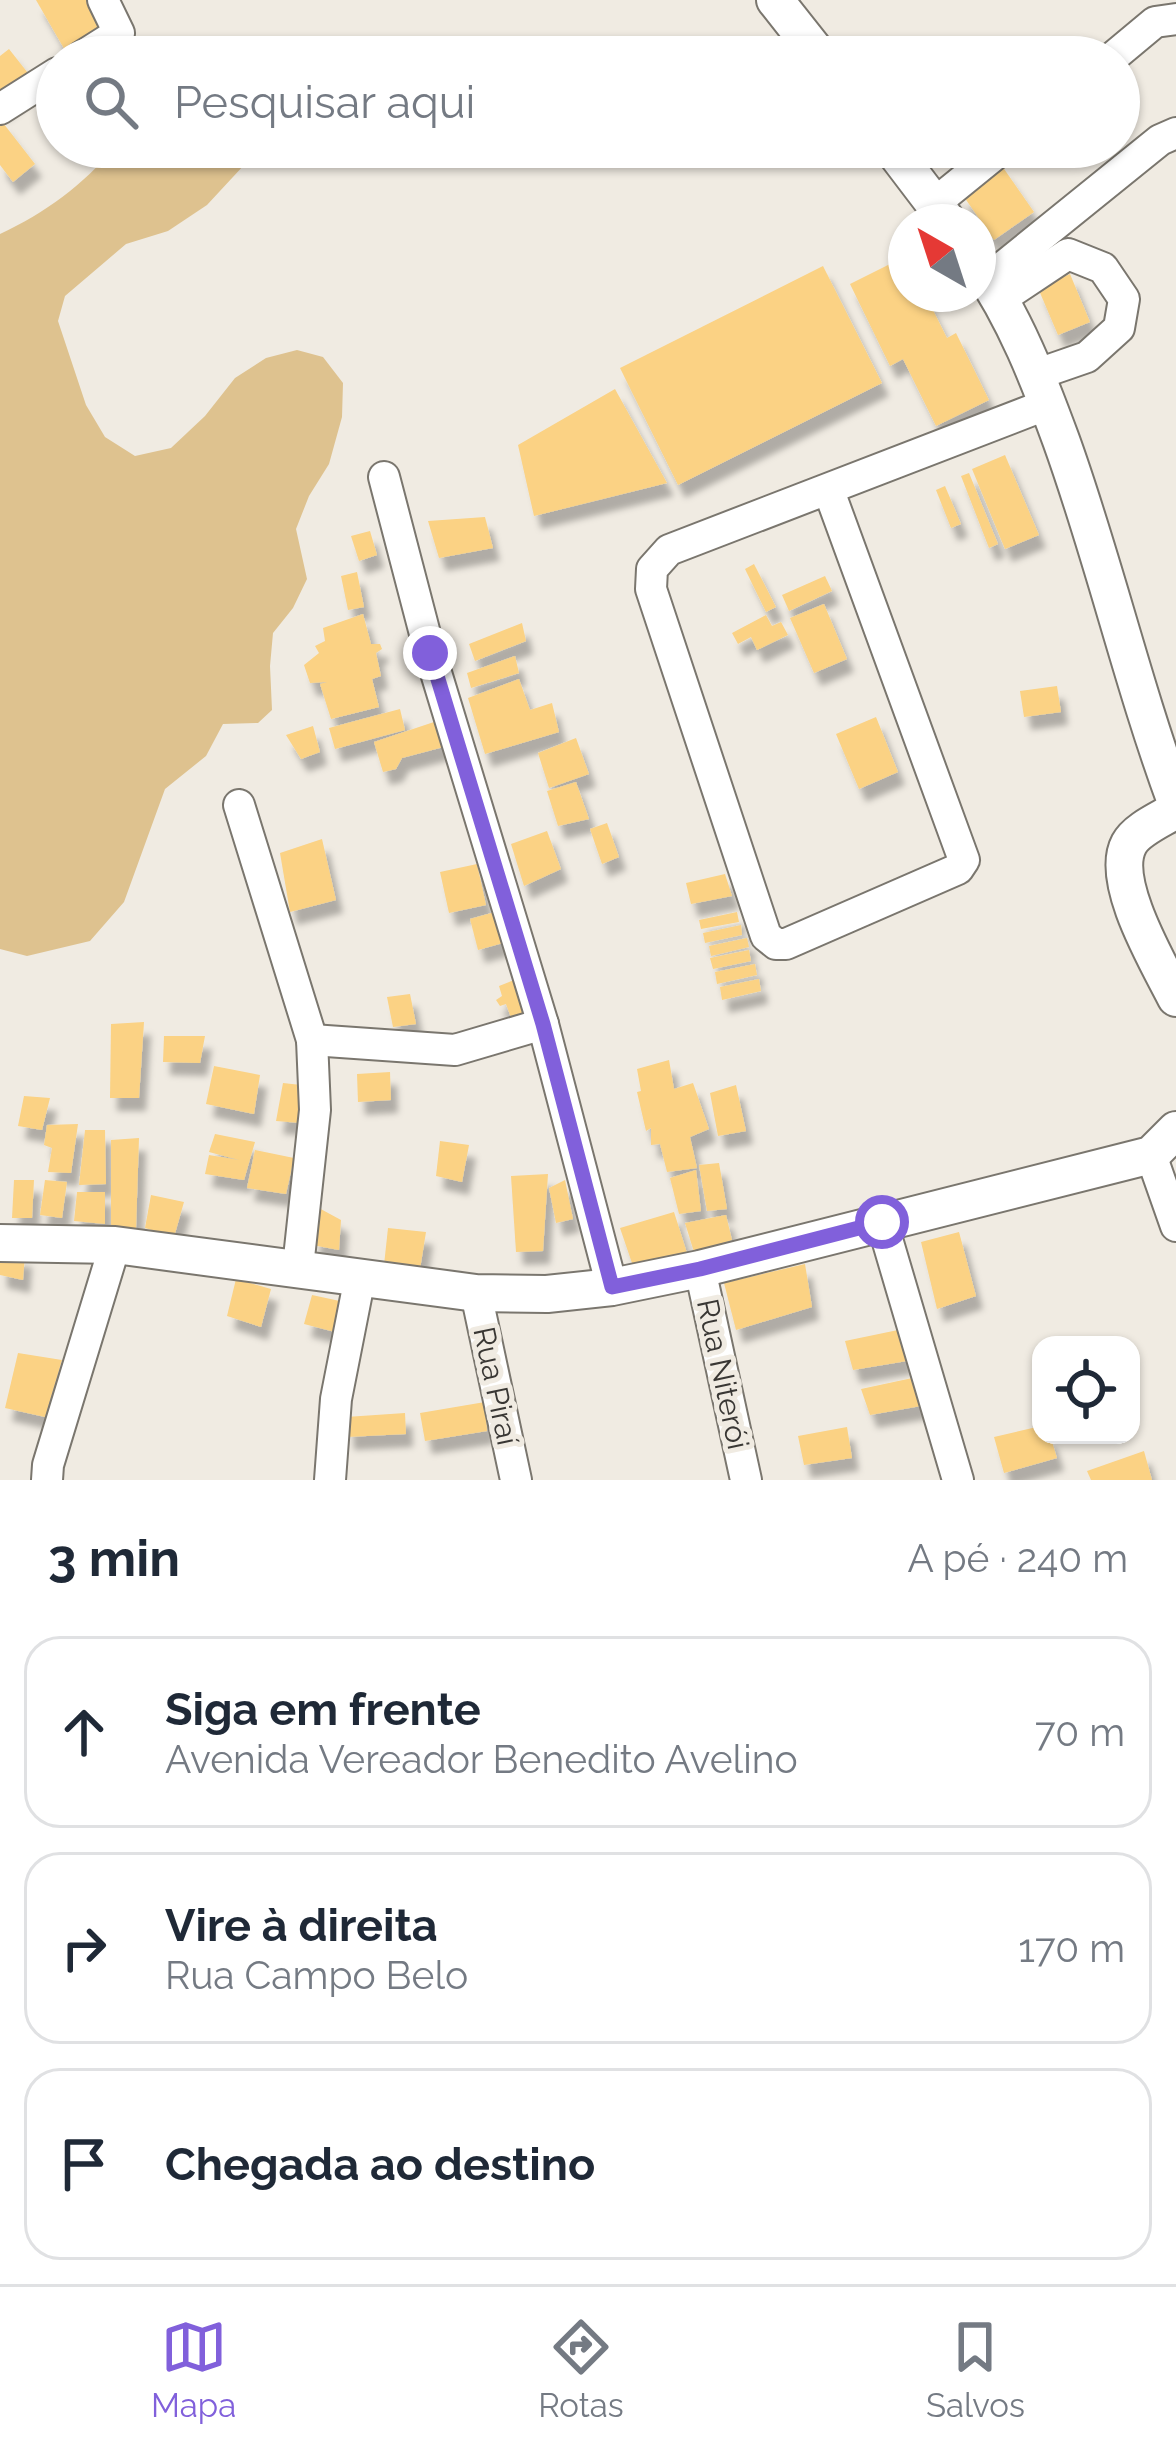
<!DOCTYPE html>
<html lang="pt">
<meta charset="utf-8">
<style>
:root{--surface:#fff;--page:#f6f6f7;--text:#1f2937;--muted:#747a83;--line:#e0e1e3;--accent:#8160db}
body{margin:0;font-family:Raleway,sans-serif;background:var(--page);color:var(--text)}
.controls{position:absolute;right:36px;bottom:36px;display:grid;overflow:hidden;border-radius:24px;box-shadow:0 3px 9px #0004}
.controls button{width:108px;height:108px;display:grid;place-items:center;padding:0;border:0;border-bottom:3px solid var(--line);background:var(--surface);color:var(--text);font:60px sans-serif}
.compass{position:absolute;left:888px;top:204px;width:108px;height:108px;border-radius:50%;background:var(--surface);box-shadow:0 3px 9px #0004;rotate:321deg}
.stop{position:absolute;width:36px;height:36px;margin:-27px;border:9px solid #8160db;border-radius:50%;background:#fff}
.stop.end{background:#8160db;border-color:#fff;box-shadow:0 3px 12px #0008}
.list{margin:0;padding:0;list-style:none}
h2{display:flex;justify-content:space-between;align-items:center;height:156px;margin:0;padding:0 48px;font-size:51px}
h2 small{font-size:39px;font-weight:400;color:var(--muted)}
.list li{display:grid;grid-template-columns:78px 1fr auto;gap:36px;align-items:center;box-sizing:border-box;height:192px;margin:0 24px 24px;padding:0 24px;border:3px solid var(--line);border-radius:36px}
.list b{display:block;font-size:45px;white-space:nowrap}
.list p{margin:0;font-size:39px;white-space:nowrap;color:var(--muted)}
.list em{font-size:39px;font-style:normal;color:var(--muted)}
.icon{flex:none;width:66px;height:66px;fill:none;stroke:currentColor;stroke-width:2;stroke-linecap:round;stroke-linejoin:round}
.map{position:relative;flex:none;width:1176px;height:1480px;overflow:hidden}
.search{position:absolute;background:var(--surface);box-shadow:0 3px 9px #0004;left:36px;right:36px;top:36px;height:132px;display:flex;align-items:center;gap:30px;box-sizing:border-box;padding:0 42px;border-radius:66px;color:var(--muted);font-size:45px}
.sheet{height:804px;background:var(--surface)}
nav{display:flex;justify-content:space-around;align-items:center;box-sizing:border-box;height:168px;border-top:3px solid var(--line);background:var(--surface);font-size:33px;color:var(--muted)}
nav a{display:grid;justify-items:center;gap:6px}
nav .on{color:var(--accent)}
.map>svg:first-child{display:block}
</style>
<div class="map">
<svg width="1176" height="1480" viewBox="0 0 1176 1480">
<defs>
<filter id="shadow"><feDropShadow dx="7" dy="13" stdDeviation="3" flood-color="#0004"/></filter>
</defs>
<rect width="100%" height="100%" fill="#f0ebe2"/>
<path fill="#dec28f" d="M115 147H240L245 164 207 205 168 231 126 244 65 296 58 321 86 405 105 437 135 456 171 448 205 416 235 378 266 358 297 350 323 357 343 383 342 417 329 464 309 496 296 529 307 579 293 608 273 633 270 666 272 710 258 723 223 724 206 756 165 789 124 902 90 941 27 956 0 949V234C45 213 83 185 115 147Z"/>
<g fill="#fbd284" filter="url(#shadow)">
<polygon points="36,0 92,0 107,26 66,52"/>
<polygon points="9,49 35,82 0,109 0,56"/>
<polygon points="0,119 35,164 13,182 0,165"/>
<polygon points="1002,166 1034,212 994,240 962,194"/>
<polygon points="906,256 906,294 925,294 947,338 956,333 989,400 936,426 903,359 890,366 850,284"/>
<polygon points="823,266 882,383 678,485 620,368"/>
<polygon points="1070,274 1090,322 1058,335 1038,288"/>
<polygon points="615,389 667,483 534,516 518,445"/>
<polygon points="1005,455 1039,535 1005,549 972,469"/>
<polygon points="969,473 998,544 989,548 961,476"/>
<polygon points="945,486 961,524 951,528 936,490"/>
<polygon points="485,517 493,548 439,558 428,521"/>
<polygon points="370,531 377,555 359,561 351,536"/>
<polygon points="754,564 776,607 766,612 745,569"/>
<polygon points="357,572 364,607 348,610 341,576"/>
<polygon points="825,576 832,591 789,611 782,595"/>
<polygon points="824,604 847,659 814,673 790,618"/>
<polygon points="363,614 371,644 380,644 382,649 376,653 381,676 372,679 379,707 331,719 320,684 327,682 310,683 304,665 319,653 315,646 325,641 323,628"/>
<polygon points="766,615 772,626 781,622 788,635 757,650 751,637 738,644 732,633"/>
<polygon points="522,623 526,641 475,661 469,644"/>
<polygon points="515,656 519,673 471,688 467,673"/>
<polygon points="519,679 530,710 552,703 559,732 485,754 468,698"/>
<polygon points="1057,686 1061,712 1024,717 1020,691"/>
<polygon points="400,709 405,730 335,749 329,728"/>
<polygon points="876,717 898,772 859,789 836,734"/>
<polygon points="443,719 451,745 402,758 396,769 383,772 374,742"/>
<polygon points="313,726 320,752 301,759 286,735"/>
<polygon points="576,738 589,774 549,788 538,753"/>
<polygon points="576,782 589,819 558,826 547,791"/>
<polygon points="607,823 619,857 602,864 590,829"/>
<polygon points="547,831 561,869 524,886 511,844"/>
<polygon points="322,839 336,900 290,912 280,853"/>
<polygon points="477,864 486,905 449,913 440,872"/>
<polygon points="725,874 732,896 691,904 686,883"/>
<polygon points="495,912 503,943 478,950 470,919"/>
<polygon points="737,912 739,922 701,929 699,920"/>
<polygon points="741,925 742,935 705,943 703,933"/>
<polygon points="747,938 749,947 711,956 709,946"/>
<polygon points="749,950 751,961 713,969 710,958"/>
<polygon points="755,964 757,975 717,984 715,972"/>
<polygon points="519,978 537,1024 516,1031 506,1004 500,1006 496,1000 502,996 499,986"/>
<polygon points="759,979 761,991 722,1000 720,987"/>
<polygon points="410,994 416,1024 393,1027 387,997"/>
<polygon points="144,1022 139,1098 110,1098 111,1024"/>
<polygon points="164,1036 205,1036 200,1063 163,1062"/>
<polygon points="669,1060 674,1089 693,1083 709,1129 690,1137 697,1168 667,1172 660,1144 651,1145 651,1128 646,1131 637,1092 641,1091 637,1069"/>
<polygon points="214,1066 260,1075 254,1114 206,1104"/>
<polygon points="390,1072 391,1100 358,1102 357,1074"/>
<polygon points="283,1083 301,1085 301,1123 276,1121"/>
<polygon points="736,1085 746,1131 718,1136 710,1093"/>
<polygon points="24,1096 50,1098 42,1130 18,1126"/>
<polygon points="78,1124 71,1173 48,1172 52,1148 44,1145 47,1125"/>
<polygon points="85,1130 105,1130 106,1184 79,1185"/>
<polygon points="215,1134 255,1142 244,1180 205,1174 209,1155 239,1160 209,1152"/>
<polygon points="139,1138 136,1229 111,1226 111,1140"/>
<polygon points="440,1141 469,1145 462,1182 436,1176"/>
<polygon points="255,1150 294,1158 286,1194 247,1188"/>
<polygon points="719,1163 727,1209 707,1211 699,1165"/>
<polygon points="696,1170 701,1211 679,1214 670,1178"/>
<polygon points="548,1174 543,1251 516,1252 511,1176"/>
<polygon points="14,1180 34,1180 32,1218 12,1218"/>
<polygon points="45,1180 67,1182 62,1218 40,1215"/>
<polygon points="565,1180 573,1219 556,1223 549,1188"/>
<polygon points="77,1192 105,1192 105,1224 74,1221"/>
<polygon points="151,1195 184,1202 174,1237 145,1228"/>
<polygon points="317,1207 341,1220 339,1250 312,1245"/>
<polygon points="674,1212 687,1253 648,1266 646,1261 633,1266 620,1228"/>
<polygon points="726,1215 732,1240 694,1252 685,1223"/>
<polygon points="388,1228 426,1232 420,1269 384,1265"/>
<polygon points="959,1232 976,1296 937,1309 921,1242"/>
<polygon points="0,1253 25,1254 23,1280 0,1275"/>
<polygon points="805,1264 812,1307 736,1330 724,1283"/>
<polygon points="236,1279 271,1289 261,1327 227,1316"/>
<polygon points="312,1295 349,1303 339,1333 304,1324"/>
<polygon points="898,1330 907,1361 853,1370 845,1341"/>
<polygon points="18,1353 62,1360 45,1417 5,1408"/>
<polygon points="917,1377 921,1406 870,1415 861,1389"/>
<polygon points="485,1402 487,1431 425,1441 420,1413"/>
<polygon points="405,1413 406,1434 347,1437 346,1417"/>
<polygon points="1041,1426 1041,1435 1050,1435 1057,1458 1004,1473 994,1437"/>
<polygon points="847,1427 852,1458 804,1465 798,1436"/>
<polygon points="1144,1451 1152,1480 1091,1480 1087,1471"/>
</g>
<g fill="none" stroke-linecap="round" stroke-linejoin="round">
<defs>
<g id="minor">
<polyline points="81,57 119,33 103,0"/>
<polyline points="1113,57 1155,22 1176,19"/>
<polyline points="0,109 57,73"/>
<polyline points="935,203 1004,147"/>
<polyline points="988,279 1160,140 1176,133"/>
<polyline points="999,300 1068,254 1103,268 1124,299 1119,328 1087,357 1035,375"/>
<polyline points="384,477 430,653 543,1024 612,1287"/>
<polyline points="829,491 964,860 958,869 786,944 776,944 766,936 651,589 652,569 669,550 1048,404"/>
<polyline points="239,805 312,1040 315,1110 298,1267"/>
<polyline points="312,1040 455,1050 543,1024"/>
<polyline points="1151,1155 1176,1226"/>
<polyline points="882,1222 958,1480"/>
<polyline points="700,1269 746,1480"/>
<polyline points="476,1293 516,1480"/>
<polyline points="47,1480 48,1465 115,1245"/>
<polyline points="330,1480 336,1399 360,1277"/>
</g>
<g id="major">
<polyline points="775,0 820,57"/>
<polyline points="891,147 948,222"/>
<path d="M978 265C1015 318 1039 380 1061 440 1104 559 1132 683 1176 802"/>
<path d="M1176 810C1162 819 1137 829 1129 844 1109 881 1159 964 1176 998"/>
<polyline points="0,1243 115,1245 476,1293 547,1294 612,1287 700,1269 1151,1155 1176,1130"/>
</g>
</defs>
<use href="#minor" stroke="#7a766e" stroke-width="34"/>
<use href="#major" stroke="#7a766e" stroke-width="40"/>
<use href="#minor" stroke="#fff" stroke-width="30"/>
<use href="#major" stroke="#fff" stroke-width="36"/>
</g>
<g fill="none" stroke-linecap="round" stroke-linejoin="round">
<polyline stroke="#8160db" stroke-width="15" points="430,653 543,1024 612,1287 700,1269 882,1222"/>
</g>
<g text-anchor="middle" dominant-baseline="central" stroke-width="10" stroke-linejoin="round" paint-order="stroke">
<g font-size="30" fill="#393734" stroke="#f0ebe2">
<text transform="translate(723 1374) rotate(78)">Rua Niterói</text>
<text transform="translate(496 1386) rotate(78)">Rua Piraí</text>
</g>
</g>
</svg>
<div class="controls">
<button><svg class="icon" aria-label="locate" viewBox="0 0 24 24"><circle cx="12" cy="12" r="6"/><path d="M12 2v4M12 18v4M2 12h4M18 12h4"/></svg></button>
</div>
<svg class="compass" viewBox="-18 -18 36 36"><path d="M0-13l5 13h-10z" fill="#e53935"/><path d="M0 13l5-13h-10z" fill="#747a83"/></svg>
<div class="stop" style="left:882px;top:1222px"></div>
<div class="stop end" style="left:430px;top:653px"></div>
<div class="search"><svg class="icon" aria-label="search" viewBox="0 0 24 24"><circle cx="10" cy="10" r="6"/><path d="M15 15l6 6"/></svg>Pesquisar aqui</div>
</div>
<section class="sheet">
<h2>3 min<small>A pé · 240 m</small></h2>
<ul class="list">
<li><svg class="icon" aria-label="ahead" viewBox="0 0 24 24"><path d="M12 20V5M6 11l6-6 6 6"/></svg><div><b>Siga em frente</b><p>Avenida Vereador Benedito Avelino</p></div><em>70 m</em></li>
<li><svg class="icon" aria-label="right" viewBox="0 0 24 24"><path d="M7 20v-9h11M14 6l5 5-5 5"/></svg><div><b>Vire à direita</b><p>Rua Campo Belo</p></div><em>170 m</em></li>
<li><svg class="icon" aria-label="arrive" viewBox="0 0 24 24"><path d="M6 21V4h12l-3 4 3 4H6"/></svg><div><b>Chegada ao destino</b></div></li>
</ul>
</section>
<nav>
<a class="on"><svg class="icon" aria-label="map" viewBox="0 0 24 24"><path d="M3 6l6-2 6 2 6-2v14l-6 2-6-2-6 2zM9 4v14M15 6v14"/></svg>Mapa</a>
<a><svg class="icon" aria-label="directions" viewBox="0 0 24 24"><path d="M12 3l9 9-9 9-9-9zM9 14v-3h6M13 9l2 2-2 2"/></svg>Rotas</a>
<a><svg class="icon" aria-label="saved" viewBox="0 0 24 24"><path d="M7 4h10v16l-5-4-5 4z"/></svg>Salvos</a>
</nav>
